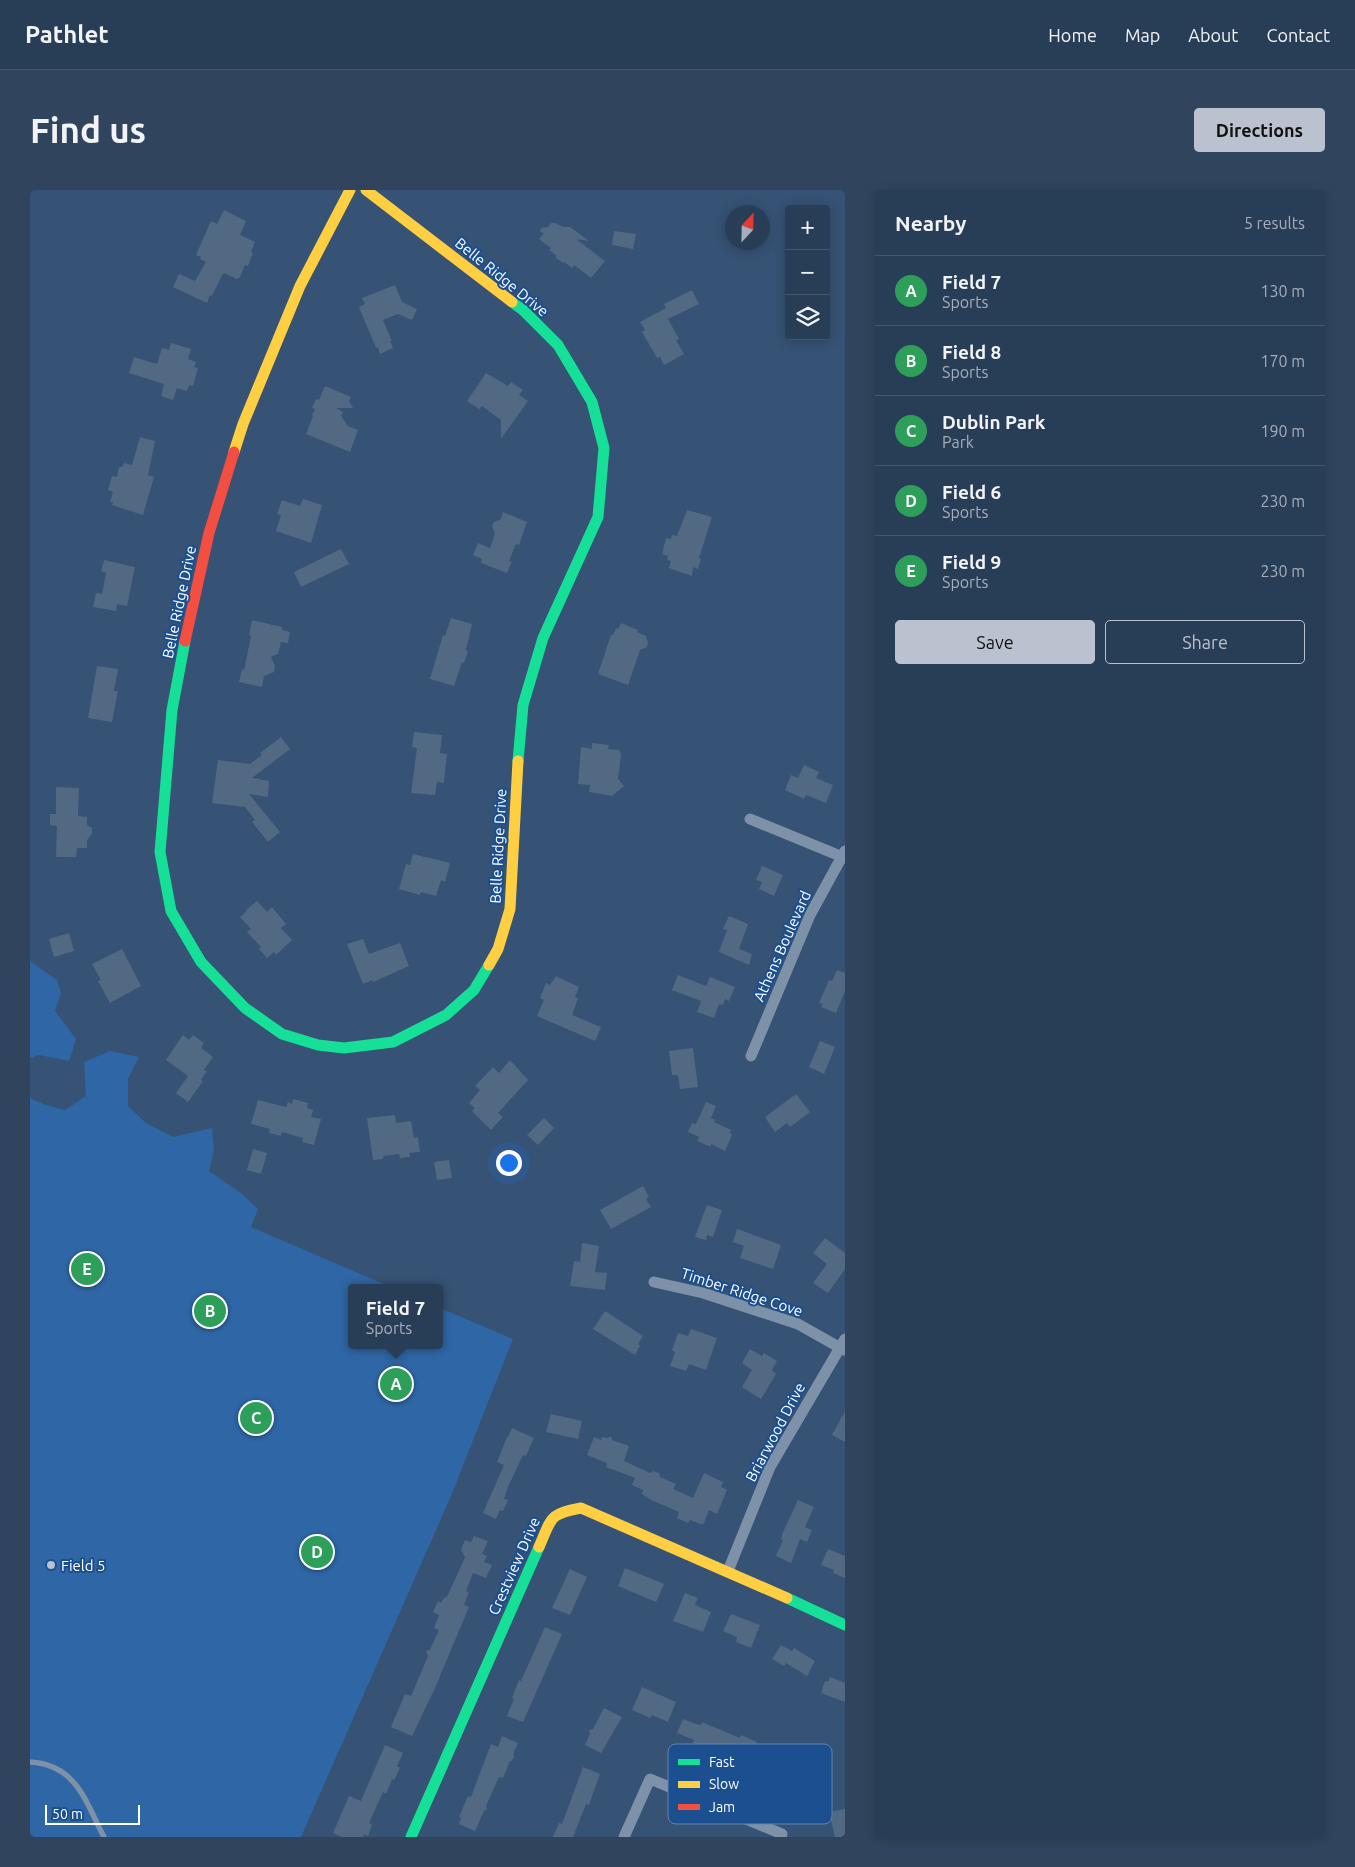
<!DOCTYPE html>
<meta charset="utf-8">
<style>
:root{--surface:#283e57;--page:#30455d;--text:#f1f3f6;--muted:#a5aeba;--line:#44576d;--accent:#b9c2ce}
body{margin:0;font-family:Ubuntu,sans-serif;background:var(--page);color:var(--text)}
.controls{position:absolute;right:15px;top:15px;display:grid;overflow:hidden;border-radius:5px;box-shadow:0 2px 12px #0003}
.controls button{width:45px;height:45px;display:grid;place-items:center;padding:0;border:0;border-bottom:1px solid var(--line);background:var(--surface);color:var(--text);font:25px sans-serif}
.compass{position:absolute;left:695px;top:15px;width:45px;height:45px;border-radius:50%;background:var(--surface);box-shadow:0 2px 12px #0003;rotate:22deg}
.scale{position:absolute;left:15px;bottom:12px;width:95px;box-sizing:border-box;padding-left:5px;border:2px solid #fff;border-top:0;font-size:14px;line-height:18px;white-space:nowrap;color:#fff;-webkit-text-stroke:4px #1b4f8f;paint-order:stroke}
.you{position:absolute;left:478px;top:972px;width:18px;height:18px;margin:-12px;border:4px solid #fff;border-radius:50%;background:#1a73e8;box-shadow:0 0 0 8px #1a73e833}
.badge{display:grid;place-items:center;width:32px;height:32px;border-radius:50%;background:var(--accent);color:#fff;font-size:16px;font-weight:700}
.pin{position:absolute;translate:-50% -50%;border:2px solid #fff;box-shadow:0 1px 5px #0006}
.popup{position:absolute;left:318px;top:1094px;width:95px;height:65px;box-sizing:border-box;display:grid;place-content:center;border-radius:5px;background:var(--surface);filter:drop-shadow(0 1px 4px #0005);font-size:16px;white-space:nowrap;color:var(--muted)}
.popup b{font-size:19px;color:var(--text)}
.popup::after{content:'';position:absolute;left:50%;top:100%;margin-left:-10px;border:10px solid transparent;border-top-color:var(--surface)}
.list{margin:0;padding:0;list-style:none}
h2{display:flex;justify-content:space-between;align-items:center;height:65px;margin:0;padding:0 20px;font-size:21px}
h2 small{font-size:16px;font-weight:400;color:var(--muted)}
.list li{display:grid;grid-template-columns:32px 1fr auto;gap:15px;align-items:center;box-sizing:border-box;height:70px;padding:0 20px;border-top:1px solid var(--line)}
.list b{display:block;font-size:19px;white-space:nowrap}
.list p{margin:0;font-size:16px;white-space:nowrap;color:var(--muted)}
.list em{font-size:16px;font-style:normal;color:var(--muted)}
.actions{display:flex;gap:10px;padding:15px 20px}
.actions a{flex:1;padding:11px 0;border:1px solid var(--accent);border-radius:5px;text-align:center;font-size:18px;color:var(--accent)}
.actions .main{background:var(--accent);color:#111}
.icon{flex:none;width:28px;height:28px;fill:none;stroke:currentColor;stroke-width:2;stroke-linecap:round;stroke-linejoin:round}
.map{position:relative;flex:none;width:815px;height:1647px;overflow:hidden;border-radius:5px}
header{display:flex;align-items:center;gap:30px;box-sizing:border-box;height:70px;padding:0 25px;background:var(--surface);border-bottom:1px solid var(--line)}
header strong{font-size:24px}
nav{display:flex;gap:28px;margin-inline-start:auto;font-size:18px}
.intro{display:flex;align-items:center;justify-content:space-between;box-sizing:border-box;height:120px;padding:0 30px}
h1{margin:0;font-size:35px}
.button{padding:12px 22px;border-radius:5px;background:var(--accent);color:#111;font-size:18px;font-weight:700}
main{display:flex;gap:30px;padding:0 30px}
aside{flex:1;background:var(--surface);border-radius:5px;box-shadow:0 2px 12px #0003}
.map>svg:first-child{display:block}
</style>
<header>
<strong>Pathlet</strong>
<nav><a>Home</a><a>Map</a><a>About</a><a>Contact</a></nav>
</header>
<div class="intro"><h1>Find us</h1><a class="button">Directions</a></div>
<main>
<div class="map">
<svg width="815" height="1647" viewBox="0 0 815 1647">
<rect width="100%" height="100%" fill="#365274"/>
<g fill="#2f66a5">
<polygon points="0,771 27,790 31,803 25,821 46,849 39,871 9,865 0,868"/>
<polygon points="80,861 109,867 98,889 98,916 116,933 143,947 182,938 184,960 179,981 211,1003 228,1019 221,1037 363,1098 322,1098 322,1155 410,1155 410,1118 483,1149 421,1306 271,1647 0,1647 0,908 13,914 35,920 56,906 54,872"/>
</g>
<g fill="#526984">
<polygon points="194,20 216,31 210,45 225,52 221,62 223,63 218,76 215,75 210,87 207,89 194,83 192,85 182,106 180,105 177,113 143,97 149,84 165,91 176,72 170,69 171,67 166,65 181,31 187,34"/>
<polygon points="521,33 525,33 533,37 540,37 559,51 546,49 575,71 561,88 544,75 542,78 534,72 533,73 525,67 527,66 519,60 521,58 509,49 514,43 510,42 511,38 518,37"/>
<polygon points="584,41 606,44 603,59 582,55"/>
<polygon points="365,95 372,112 387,119 382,130 368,124 353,130 362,151 360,151 363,158 350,164 348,157 346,158 329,117 335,114 332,108"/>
<polygon points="662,100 669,114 638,129 649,149 646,150 654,164 634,175 630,167 627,168 612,142 615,140 610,132 636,118 634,114"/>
<polygon points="141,153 161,159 158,169 166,172 164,177 168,178 163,196 159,195 157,201 147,198 143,210 131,206 134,194 99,183 104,167 127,174 132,158 139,160"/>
<polygon points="456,183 478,196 481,192 493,200 489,205 498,211 471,249 471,230 452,216 449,219 437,211"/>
<polygon points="295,196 321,207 319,211 323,218 306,218 313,222 311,226 318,236 328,240 320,262 276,244 283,226 282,225 285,219 282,218 286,209 289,210"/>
<polygon points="110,247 125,251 118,285 124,287 113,325 82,315 83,312 80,312 83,302 78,300 82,286 87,287 89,277 92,277 94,273 102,275"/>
<polygon points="273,309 292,315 281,353 246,341 251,325 247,324 252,310 270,316"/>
<polygon points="657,320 682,327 669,368 671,369 668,379 663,377 662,386 639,378 641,371 637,370 638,366 632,364 636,348 641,349 642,345 647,346"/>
<polygon points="473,322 497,332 489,355 486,354 479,371 482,372 477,383 451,373 452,369 443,365 448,353 460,358 465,344 462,336 464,332 471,329"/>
<polygon points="311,359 319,374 271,397 264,382"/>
<polygon points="74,370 105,377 97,416 87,414 86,421 63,417 66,403 72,404 76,383 71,381"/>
<polygon points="421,428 442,434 436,460 438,461 434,473 432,472 424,496 400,489 413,445 415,446"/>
<polygon points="222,430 252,437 252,440 260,442 258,453 251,452 248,464 241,467 245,476 244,482 234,486 232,497 209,492 212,479 214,480 221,446 219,445"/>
<polygon points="591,433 608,440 607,442 616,446 618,453 617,457 610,460 598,495 568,484 581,445 583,445 586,438 588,439"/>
<polygon points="67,476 88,479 84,501 88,501 82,532 58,528"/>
<polygon points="384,542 412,545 410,563 417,564 415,582 414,593 407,592 405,605 381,603 387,558 382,557"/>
<polygon points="251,547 260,559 222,588 239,591 238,607 219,604 250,642 238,652 222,632 225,630 215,617 182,613 188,570 220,574 232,565 230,563"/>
<polygon points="562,553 579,555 578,559 589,560 591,564 588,589 594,596 582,606 559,602 560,595 548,594 551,557 562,559"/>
<polygon points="774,575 789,582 786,588 803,595 796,613 776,605 774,609 755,600 761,585 768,588"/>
<polygon points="26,597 49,598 48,626 57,627 57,635 62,638 62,644 57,650 57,658 47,658 46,667 26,667 27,636 20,635 20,624 26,624"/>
<polygon points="383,664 420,673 415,692 411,690 406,706 391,702 390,705 369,699 376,674 380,675"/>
<polygon points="732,676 753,685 744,706 729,699 732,692 726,690"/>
<polygon points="227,711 237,722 242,717 256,734 251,738 262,750 246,765 244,762 237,768 229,759 231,757 217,742 221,739 210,727 217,721 216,720"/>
<polygon points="699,726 718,734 709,759 722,764 719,775 689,762 697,740 693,739"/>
<polygon points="39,743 44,761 24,767 19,749"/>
<polygon points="333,749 339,764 370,753 379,776 343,792 343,790 333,794 317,754"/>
<polygon points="92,759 111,796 80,813 68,791 71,790 62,774"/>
<polygon points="807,780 815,783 815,801 806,823 791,817 793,814 789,813 799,790 802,791"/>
<polygon points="648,785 676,796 680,787 705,797 699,811 695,809 693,815 689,814 684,828 667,822 671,811 642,800"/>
<polygon points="526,786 549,797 545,807 548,808 542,825 571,837 565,851 507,826 514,810 510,808 516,793 520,795"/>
<polygon points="153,845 159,850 163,845 174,853 171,858 183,867 174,880 177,881 171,890 173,891 158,912 146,903 158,886 136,870"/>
<polygon points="790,851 805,857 794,884 779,877"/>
<polygon points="663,858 668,897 650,899 648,885 642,885 639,861"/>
<polygon points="480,870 498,890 468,923 473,927 461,940 442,921 445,918 439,913 450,900 445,896 463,877 469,883"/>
<polygon points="766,904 780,922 760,937 757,933 745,942 735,927"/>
<polygon points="263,909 278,913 277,918 283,920 281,927 291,929 284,955 272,952 273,948 252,942 251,946 239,943 240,939 221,934 228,910 256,917 258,912 262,914"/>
<polygon points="676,912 686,916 681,928 685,930 684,932 701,940 700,943 702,945 695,961 681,954 681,957 667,951 669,947 658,942 662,933 666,934"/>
<polygon points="365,925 366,933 381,931 384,948 388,947 390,962 379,963 380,967 370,968 369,964 354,966 352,969 343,970 337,928"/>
<polygon points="514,928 524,938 508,955 497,945"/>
<polygon points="223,959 237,963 231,984 217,980"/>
<polygon points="419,970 422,988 407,990 404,972"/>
<polygon points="613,996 619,1007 616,1009 621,1017 581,1039 570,1020"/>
<polygon points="677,1015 692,1020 683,1047 677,1045 676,1050 665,1047"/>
<polygon points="707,1039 751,1055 743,1079 710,1068 714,1056 703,1052"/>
<polygon points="795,1048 815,1063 815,1079 798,1103 783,1093 797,1074 783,1063"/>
<polygon points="552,1053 569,1056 565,1082 577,1083 575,1100 540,1096 544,1071 550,1072"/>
<polygon points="575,1121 613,1146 608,1154 610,1156 605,1165 563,1139"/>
<polygon points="661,1139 687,1148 676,1180 659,1174 656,1181 640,1176 645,1162 642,1160 648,1143 658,1146"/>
<polygon points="720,1159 732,1166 734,1163 747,1171 742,1180 746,1184 731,1209 712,1197 722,1180 712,1173"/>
<polygon points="815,1221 815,1252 802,1245"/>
<polygon points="521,1224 552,1231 548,1249 516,1242"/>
<polygon points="482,1238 504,1248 496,1266 493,1265 478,1297 474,1309 478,1310 473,1321 470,1320 466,1329 453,1323 474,1275 467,1272 477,1247 478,1247"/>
<polygon points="581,1246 582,1250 599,1256 594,1271 620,1283 623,1281 629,1283 630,1287 646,1294 643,1299 663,1308 674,1283 693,1292 691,1297 697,1300 687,1324 679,1320 673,1335 660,1330 658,1333 647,1328 649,1322 621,1310 612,1304 613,1300 602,1295 605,1288 576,1277 577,1273 557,1265 564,1247 571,1250 572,1247 577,1248"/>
<polygon points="768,1310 784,1317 775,1337 782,1340 777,1352 770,1349 761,1373 746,1366 753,1350 751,1349 753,1342"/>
<polygon points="444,1346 458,1351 452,1364 457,1366 454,1372 462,1375 456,1388 443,1383 436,1401 439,1402 434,1415 439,1417 405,1498 382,1546 361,1537 375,1504 381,1506 398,1466 396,1461 400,1460 409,1440 404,1438 409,1425 403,1422 408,1411 411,1413 414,1408 417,1407 435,1367 431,1360 435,1350 441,1352"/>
<polygon points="798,1359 815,1366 815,1388 803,1383 804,1380 791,1375"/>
<polygon points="595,1378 634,1394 626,1412 588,1396"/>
<polygon points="540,1379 557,1387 540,1425 522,1418"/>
<polygon points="655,1403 668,1408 665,1415 681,1422 673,1442 643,1431"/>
<polygon points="701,1424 730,1435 721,1458 706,1452 707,1447 693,1441"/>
<polygon points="515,1437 532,1444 493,1532 477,1526 484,1509 482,1508 489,1490 491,1491"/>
<polygon points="751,1455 762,1461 764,1458 785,1471 777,1486 756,1473 754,1476 742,1469"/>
<polygon points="800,1487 815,1493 815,1512 791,1503 795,1491 798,1492"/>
<polygon points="612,1497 646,1512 638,1532 622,1525 620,1528 602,1520"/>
<polygon points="574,1518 592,1527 571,1563 555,1555 560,1544 559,1540 563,1539"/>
<polygon points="653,1529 666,1534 671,1535 672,1532 710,1548 711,1545 727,1552 724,1559 733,1563 734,1567 760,1578 766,1569 799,1589 790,1605 774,1595 773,1597 742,1578 736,1591 725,1586 723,1589 704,1580 705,1577 697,1573 699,1569 663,1553 664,1550 647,1543"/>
<polygon points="472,1546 488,1553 483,1564 484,1566 482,1571 480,1571 473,1588 469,1587 456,1616 457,1619 454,1621 445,1641 429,1634 431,1628 429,1627 438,1606 441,1607 461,1554 468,1557"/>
<polygon points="355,1555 373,1563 367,1576 370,1578 364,1590 362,1589 356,1604 353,1602 339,1633 342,1635 338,1646 334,1644 333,1647 312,1647 303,1643 319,1606 331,1611"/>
<polygon points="553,1577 570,1584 559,1615 556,1614 543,1647 523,1647 529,1633 532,1634"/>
<polygon points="815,1619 815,1647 805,1647 799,1622"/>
</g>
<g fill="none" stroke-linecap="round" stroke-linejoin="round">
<path stroke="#7d92a8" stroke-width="5.5" d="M0 1572C47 1575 55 1611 74 1647"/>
<g stroke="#7d92a8" stroke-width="11">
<polyline points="720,629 815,668"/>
<polyline points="721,866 780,725 815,661"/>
<polyline points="624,1092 673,1103 768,1134 814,1160"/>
<polyline points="698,1381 740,1277 815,1149"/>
<polyline points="594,1647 620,1589 752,1644"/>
</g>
<g stroke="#16e098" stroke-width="11">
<polyline points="482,112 493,120 528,155 562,212 574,258 568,327 513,448 493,515 488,571"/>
<polyline points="155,451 142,520 130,662 141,721 171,772 215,818 252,844 288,855 314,858 363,852 416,825 444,800 459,775"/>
<polyline points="757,1408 815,1435"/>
<polyline points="381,1647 509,1357"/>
</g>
<g stroke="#ffcf43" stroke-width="11">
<polyline points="336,0 482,112"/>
<polyline points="204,262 213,234 270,96 320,0"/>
<polyline points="459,775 468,759 480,719 488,571"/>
<path d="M509 1357C522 1328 518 1324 551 1318L757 1408"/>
</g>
<polyline stroke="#f24e42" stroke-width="11" points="155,451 179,343 204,262"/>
</g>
<circle fill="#b9c2ce" stroke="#1b4f8f" stroke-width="2" cx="21" cy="1375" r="5"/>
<g text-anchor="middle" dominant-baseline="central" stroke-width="4" stroke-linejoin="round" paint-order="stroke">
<g font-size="15" fill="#fff" stroke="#1b4f8f">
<text transform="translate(472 87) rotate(39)">Belle Ridge Drive</text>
<text transform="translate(149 412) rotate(-78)">Belle Ridge Drive</text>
<text transform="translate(468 656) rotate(-87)">Belle Ridge Drive</text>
<text transform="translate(752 756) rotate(-66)">Athens Boulevard</text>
<text transform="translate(712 1102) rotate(18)">Timber Ridge Cove</text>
<text transform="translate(745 1242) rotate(-62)">Briarwood Drive</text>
<text transform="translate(484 1376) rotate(-66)">Crestview Drive</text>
</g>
<g font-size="15" fill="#fff" stroke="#1b4f8f" text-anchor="start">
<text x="31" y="1375">Field 5</text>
</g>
</g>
<rect x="638" y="1554" width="164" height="80" rx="8" fill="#1b4f8f" stroke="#5f84b1" stroke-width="1"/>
<rect x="648" y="1569" width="22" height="6" fill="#16e098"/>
<rect x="648" y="1591" width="22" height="7" fill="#ffcf43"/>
<rect x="648" y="1614" width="22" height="6" fill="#f24e42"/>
<g font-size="14" fill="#fff">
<text x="679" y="1577">Fast</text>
<text x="679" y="1599">Slow</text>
<text x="679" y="1622">Jam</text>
</g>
</svg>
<div class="controls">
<button>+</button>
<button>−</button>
<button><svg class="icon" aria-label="layers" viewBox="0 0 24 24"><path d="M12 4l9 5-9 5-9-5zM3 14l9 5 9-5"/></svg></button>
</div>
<svg class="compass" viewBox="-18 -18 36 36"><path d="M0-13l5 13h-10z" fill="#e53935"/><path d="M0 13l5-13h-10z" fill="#a5aeba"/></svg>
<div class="scale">50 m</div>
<div class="you"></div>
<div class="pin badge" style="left:366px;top:1194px;background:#2e9e5b">A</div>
<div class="popup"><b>Field 7</b>Sports</div>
<div class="pin badge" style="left:180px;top:1121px;background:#2e9e5b">B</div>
<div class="pin badge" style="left:226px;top:1228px;background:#2e9e5b">C</div>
<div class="pin badge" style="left:287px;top:1362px;background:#2e9e5b">D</div>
<div class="pin badge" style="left:57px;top:1079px;background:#2e9e5b">E</div>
</div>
<aside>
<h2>Nearby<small>5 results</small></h2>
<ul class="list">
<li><span class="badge" style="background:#2e9e5b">A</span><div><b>Field 7</b><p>Sports</p></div><em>130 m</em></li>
<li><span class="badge" style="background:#2e9e5b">B</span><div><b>Field 8</b><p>Sports</p></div><em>170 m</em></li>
<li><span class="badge" style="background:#2e9e5b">C</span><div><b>Dublin Park</b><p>Park</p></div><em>190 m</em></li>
<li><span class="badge" style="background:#2e9e5b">D</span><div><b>Field 6</b><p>Sports</p></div><em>230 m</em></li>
<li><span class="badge" style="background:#2e9e5b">E</span><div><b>Field 9</b><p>Sports</p></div><em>230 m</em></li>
</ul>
<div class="actions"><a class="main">Save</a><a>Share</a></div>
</aside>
</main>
